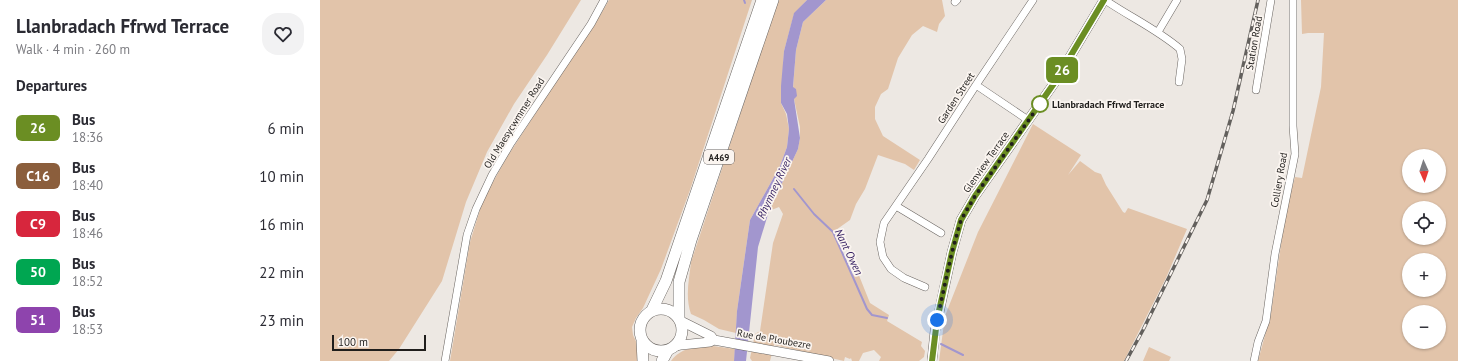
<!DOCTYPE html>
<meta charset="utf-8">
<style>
:root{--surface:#fff;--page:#f2f2f3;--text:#2b2b33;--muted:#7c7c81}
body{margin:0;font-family:"PT Sans",sans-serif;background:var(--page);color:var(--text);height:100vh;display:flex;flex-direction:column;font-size:15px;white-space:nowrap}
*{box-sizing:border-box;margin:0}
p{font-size:13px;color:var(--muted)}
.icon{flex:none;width:22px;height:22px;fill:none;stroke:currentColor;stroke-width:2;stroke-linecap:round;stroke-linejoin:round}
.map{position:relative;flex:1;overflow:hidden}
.details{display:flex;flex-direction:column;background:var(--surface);width:320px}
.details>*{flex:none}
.badge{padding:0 8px;border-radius:6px;font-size:14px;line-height:26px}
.needle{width:26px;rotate:177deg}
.controls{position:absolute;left:1082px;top:149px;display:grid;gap:8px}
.controls a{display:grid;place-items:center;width:44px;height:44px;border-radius:50%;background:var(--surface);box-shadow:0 1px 3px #0004;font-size:20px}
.scale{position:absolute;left:12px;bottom:10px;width:94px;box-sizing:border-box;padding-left:4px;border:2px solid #201e1c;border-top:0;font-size:11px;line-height:14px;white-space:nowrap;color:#201e1c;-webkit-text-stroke:3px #fbf5f0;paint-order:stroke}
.you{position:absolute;width:20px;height:20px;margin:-10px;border:3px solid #fff;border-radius:50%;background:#1a73e8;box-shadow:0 0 0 6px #1a73e833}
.map>.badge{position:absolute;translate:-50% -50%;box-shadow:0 0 0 2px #fff}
h2{padding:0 16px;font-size:15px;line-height:36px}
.round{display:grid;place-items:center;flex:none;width:42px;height:42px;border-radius:16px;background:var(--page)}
.summary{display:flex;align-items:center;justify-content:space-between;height:68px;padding:0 16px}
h1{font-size:19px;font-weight:700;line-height:30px}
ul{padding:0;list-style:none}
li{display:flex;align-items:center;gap:12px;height:48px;padding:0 16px}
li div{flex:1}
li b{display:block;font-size:15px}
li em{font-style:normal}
li .badge{min-width:44px;font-weight:700;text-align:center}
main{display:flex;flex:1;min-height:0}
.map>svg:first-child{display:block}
.green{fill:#e2c4aa;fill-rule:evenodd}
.water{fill:#a296ce}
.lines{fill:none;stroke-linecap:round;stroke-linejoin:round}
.stream{stroke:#a296ce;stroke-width:2}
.street-casing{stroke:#696460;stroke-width:8}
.secondary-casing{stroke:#696460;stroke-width:10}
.primary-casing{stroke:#696460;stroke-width:12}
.street{stroke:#fff;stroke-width:7}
.secondary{stroke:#fff;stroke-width:9}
.primary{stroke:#fff;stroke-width:11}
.rail-casing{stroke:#63605d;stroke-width:3.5}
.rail{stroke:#fbf5f0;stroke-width:2;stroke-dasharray:6;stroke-linecap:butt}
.line-casing{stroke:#fff;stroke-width:9}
.line{stroke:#6b8e23;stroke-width:6}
.walk{stroke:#201e1c;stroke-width:4;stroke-dasharray:0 7.2}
.stop-dot{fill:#fff;stroke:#6b8e23;stroke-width:2}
.labels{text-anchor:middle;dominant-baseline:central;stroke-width:3.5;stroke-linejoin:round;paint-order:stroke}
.shield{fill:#fbf5f0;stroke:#625e5c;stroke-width:1}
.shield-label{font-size:9px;font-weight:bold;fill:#201e1c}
.street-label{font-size:10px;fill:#201e1c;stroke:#fbf5f0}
.stop-label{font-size:10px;font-weight:bold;fill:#201e1c;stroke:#fbf5f0;text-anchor:start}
.water-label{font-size:11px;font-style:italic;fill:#382365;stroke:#fbf5f0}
</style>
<main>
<section class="details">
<div class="summary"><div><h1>Llanbradach Ffrwd Terrace</h1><p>Walk · 4 min · 260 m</p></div><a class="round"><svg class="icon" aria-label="heart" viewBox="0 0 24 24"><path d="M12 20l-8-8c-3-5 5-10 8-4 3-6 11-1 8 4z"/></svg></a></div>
<h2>Departures</h2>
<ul>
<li><span class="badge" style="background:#6b8e23;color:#fff">26</span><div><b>Bus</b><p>18:36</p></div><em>6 min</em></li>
<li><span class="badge" style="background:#8b5e3c;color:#fff">C16</span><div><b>Bus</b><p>18:40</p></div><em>10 min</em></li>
<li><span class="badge" style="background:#d7263d;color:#fff">C9</span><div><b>Bus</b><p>18:46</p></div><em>16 min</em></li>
<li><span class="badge" style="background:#00a651;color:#fff">50</span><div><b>Bus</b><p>18:52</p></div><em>22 min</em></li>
<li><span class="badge" style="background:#8e44ad;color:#fff">51</span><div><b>Bus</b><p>18:53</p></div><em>23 min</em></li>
</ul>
</section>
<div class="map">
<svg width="1138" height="361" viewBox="0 0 1138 361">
<rect width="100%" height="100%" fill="#ede8e3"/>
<path class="green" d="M0,0H261L227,55L194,104L167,152L146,202L122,281L79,349L69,361H0Z
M289,0H432L370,190L341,269L323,308L316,318L312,327L313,335L320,350L319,361H130L150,242L163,200L187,157L260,45L272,29Z
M458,0H487L474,14L464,51L461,103L466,114L469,129L467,147L460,166L430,220L417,311L416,333L399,329L384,320L371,314C365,297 369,280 371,262Z
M506,0H622L625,16L619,24L617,32L603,26L592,35L578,58L568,89L561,94L555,107V119L563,136L600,160L594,170L585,164L558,155L545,189L536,204L530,220L513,232L532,275L538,273L550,303L569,315L567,321L602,342L601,346L605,351L604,357L599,361H559L561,357L554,350L543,353L539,361H532L531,358L530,359L525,357L524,361L454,345L450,361H432L430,358L435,334L440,331L453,243L463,214L459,207L449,211L478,149L480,138V127L474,99L476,89L473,88L476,50L483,22Z
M981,0H1138V361H938L951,313L966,210L975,177L982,178L1001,87L1004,33H988L982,34ZM1089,156H1119V186H1089ZM1089,208H1119V238H1089ZM1089,260H1119V290H1089ZM1089,312H1119V342H1089Z
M713,124L761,155L748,175L760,161L775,172L781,174L786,185L803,212L805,213L808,208L867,229L846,278L804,361H619L625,316L658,232Z
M393,346L415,349L414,361H351C361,347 377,347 393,346Z
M829,347L851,357L849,361H823Z"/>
<path class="water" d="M487,0H506L483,22L476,50L473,87L476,89L477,96L474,99L480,138L478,149L449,211L438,247L426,361H414L417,311L430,220L460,166L467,147L469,129L467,114L461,103V86L464,51L474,13Z"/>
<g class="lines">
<path class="stream" d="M424,0L425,3
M474,189L494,214L513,232L547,309L552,315L567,318
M621,344L643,355"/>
<defs>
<path id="street" d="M785,0C810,17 838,30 860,49L862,59L859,82
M635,2L637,0
M838,32L857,0
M656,85L708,120
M936,90L951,0
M576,206L621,233
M605,287L584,278L571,269L563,257L560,242L564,223L608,159L656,85L713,0
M125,361L147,235L156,209L172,175L191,143L271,24L284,0
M934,361L938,342L946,321L955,254L975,154L973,126V0"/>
<path id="secondary" d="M361,321L391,336L394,340
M353,347L361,345L390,342L394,340L509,361
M612,361L615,331L620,308L632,252L641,220L655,196L735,82L784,0"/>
<path id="primary" d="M320 330a21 21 0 1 1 42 0a21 21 0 1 1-42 0Z
M332,310L346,281L442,0
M359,317V282L371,240L453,0
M322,341L323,361
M342,361L348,350"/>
</defs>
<use href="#street" class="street-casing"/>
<use href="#secondary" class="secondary-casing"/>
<use href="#primary" class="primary-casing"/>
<use href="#street" class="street"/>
<use href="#secondary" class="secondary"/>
<use href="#primary" class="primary"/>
<defs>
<path id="rail" d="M806,361L823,330L887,200L913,111L938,0"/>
</defs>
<use href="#rail" class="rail-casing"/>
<use href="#rail" class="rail"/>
</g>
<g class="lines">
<defs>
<path id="line" d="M612,361L617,320L632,252L641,220L655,196L735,82L784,0"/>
</defs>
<use href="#line" class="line-casing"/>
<use href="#line" class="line"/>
<path class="walk" d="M617,320L632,252L641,220L655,196L720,104"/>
</g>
<circle class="stop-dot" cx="720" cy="104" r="8"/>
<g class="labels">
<rect class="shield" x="384" y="150" width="30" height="14" rx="3"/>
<g class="shield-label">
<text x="399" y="157">A469</text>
</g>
<g class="street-label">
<text transform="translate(934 43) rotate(-80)">Station Road</text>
<text transform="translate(636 98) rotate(-57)">Garden Street</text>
<text transform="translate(194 123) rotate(-58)">Old Maesycwmmer Road</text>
<text transform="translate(666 162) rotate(-55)">Glenview Terrace</text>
<text transform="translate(959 180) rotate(-80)">Colliery Road</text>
<text transform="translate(454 339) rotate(10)">Rue de Ploubezre</text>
</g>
<g class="stop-label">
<text x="732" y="104">Llanbradach Ffrwd Terrace</text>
</g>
<g class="water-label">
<text transform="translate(454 188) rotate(-65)">Rhymney River</text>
<text transform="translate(529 252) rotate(64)">Nant Owen</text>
</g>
</g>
</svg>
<div class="controls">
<a><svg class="needle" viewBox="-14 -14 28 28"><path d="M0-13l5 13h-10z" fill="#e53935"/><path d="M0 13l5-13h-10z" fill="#7c7c81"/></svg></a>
<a><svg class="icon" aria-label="locate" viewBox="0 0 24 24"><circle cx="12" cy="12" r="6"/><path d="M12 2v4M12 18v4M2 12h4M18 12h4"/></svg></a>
<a>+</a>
<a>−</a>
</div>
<div class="scale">100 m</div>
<div class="you" style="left:617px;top:320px"></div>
<b class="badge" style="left:742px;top:70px;background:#6b8e23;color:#fff">26</b>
</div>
</main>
